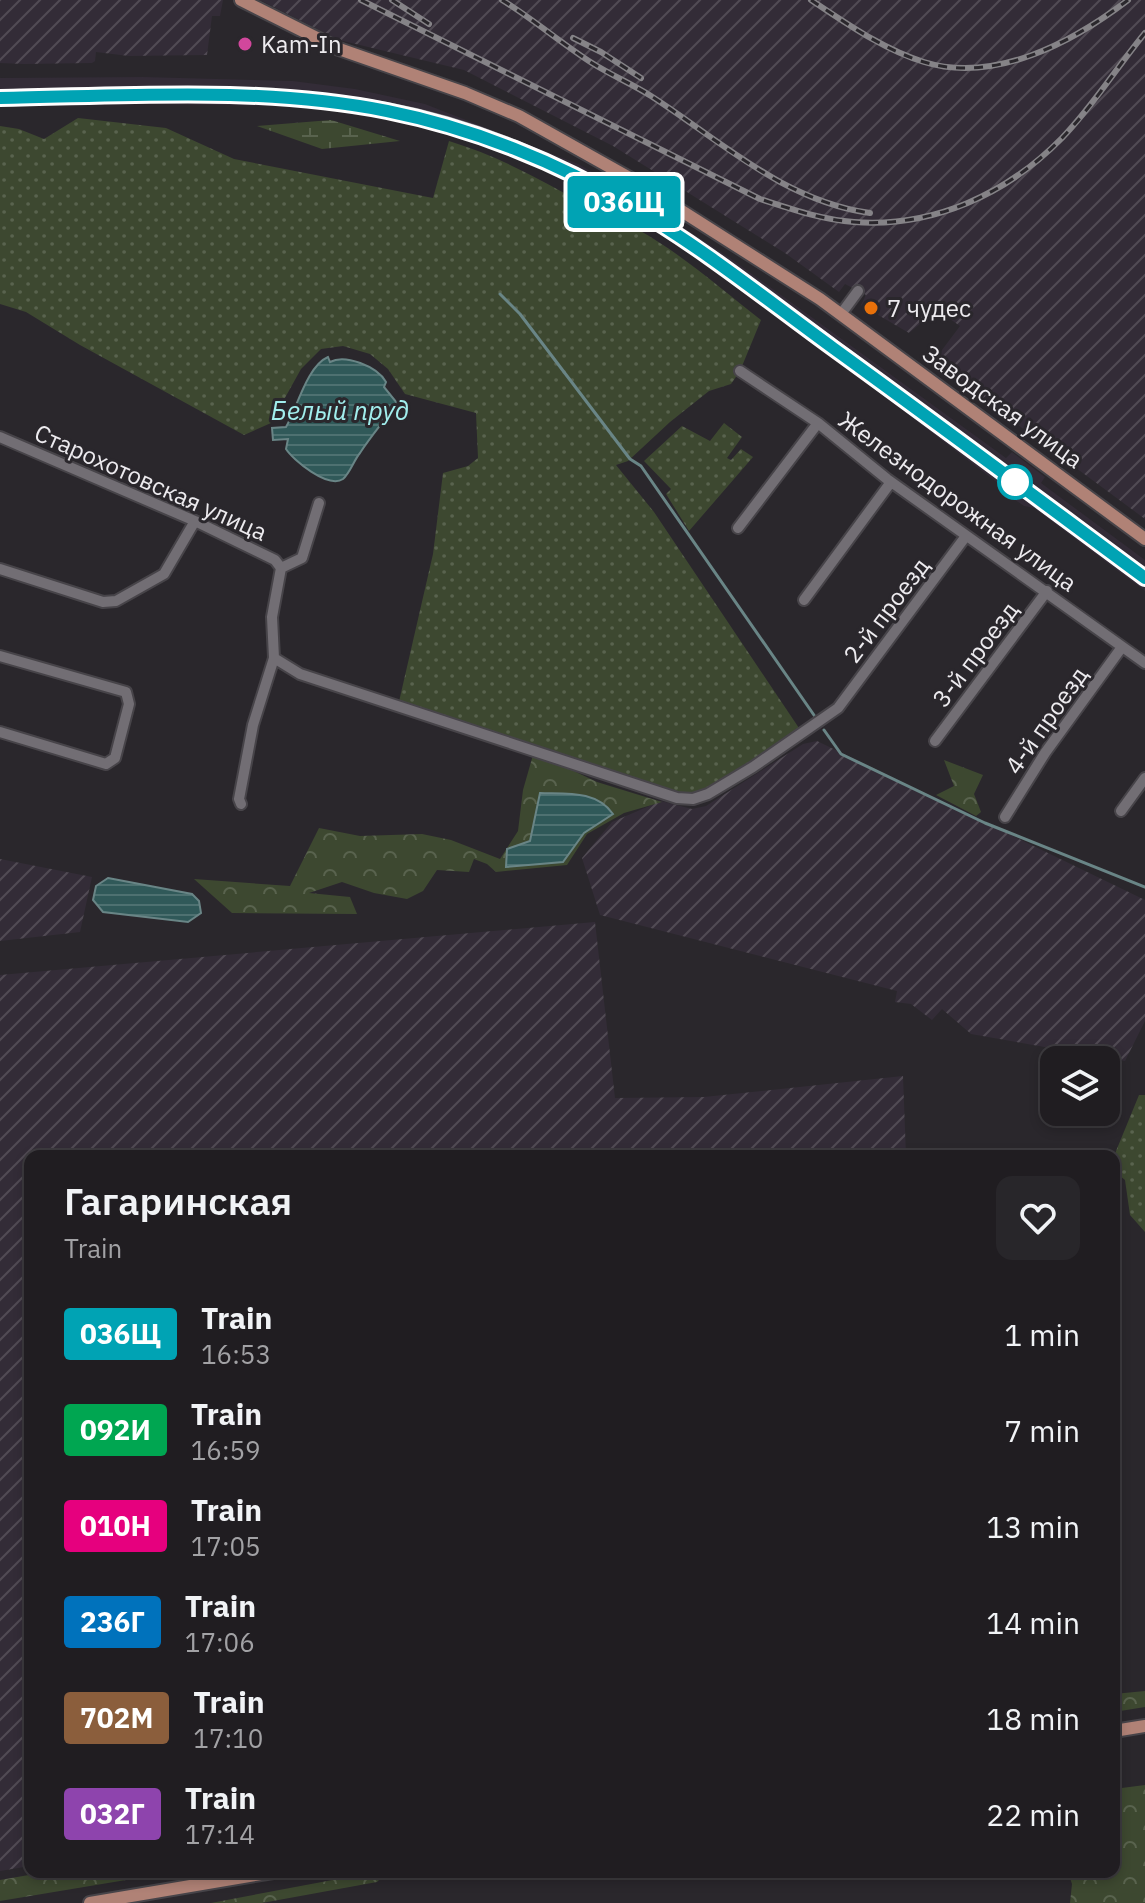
<!DOCTYPE html>
<meta charset="utf-8">
<style>
:root{--surface:#201d21;--page:#28262a;--text:#f1f3f6;--muted:#a2a2a5;--line:#3d3b3f}
body{margin:0;font-family:"IBM Plex Sans",sans-serif;background:var(--page);color:var(--text);height:100vh;display:flex;flex-direction:column;font-size:30px;white-space:nowrap}
*{box-sizing:border-box;margin:0}
p{font-size:26px;color:var(--muted)}
.icon{flex:none;width:44px;height:44px;fill:none;stroke:currentColor;stroke-width:2;stroke-linecap:round;stroke-linejoin:round}
.map{position:relative;flex:1;overflow:hidden}
.side{position:absolute;left:24px;top:1150px;width:1096px;height:728px;display:flex;flex-direction:column;background:var(--surface);border-radius:16px;box-shadow:0 4px 12px #0003,0 0 0 2px var(--line)}
.side>*{flex:none}
.badge{padding:0 16px;border-radius:6px;font-size:28px;line-height:52px}
.buttons{position:absolute;left:1040px;top:1046px;display:grid;gap:16px}
.buttons a{display:grid;place-items:center;width:80px;height:80px;border-radius:16px;background:var(--surface);box-shadow:0 4px 12px #0003,0 0 0 2px var(--line);font-size:40px}
.map>.badge{position:absolute;translate:-50% -50%;box-shadow:0 0 0 4px #fff}
.round{display:grid;place-items:center;flex:none;width:84px;height:84px;border-radius:16px;background:var(--page)}
.headline{display:flex;align-items:center;justify-content:space-between;height:136px;padding:0 40px}
h1{font-size:38px;font-weight:600;line-height:60px}
ul{padding:0;list-style:none}
li{display:flex;align-items:center;gap:24px;height:96px;padding:0 40px}
li div{flex:1}
li b{display:block;font-size:30px}
li em{font-style:normal}
li .badge{min-width:88px;font-weight:700;text-align:center}
.map>svg:first-child{display:block}
.built{fill:#332c37}
.industrial{fill:url(#industrial-furrows)}
.forest{fill:url(#forest-crowns)}
.wetland{fill:url(#wetland-marsh)}
.garden{fill:url(#garden-dots)}
.water{fill:url(#water-rules);stroke:#698586;stroke-width:2}
.lines{fill:none;stroke-linecap:round;stroke-linejoin:round}
.stream{stroke:#698586;stroke-width:3}
.minor-casing{stroke:#474449;stroke-width:14}
.major-casing{stroke:#474449;stroke-width:16}
.minor{stroke:#726e74;stroke-width:10}
.major{stroke:#b08276;stroke-width:12}
.rail-casing{stroke:#858387;stroke-width:6}
.rail{stroke:#2a272c;stroke-width:3;stroke-dasharray:9;stroke-linecap:butt}
.line-casing{stroke:#fff;stroke-width:18}
.line{stroke:#00a3b4;stroke-width:12}
.hotel-dot{fill:#d1479c;stroke:#2a272c;stroke-width:3}
.food-dot{fill:#e8710a;stroke:#2a272c;stroke-width:3}
.stop-dot{fill:#fff;stroke:#00a3b4;stroke-width:4}
.labels{text-anchor:middle;dominant-baseline:central;stroke-width:6;stroke-linejoin:round;paint-order:stroke}
.poi-label{font-size:24px;fill:#edebef;stroke:#2a272c;text-anchor:start}
.street-label{font-size:24px;fill:#edebef;stroke:#2a272c}
.water-label{font-size:26px;font-style:italic;fill:#a1eeed;stroke:#2a272c}
</style>
<div class="map">
<svg width="1145" height="1903" viewBox="0 0 1145 1903">
<defs>
<pattern id="industrial-furrows" width="10" height="10" patternUnits="userSpaceOnUse" patternTransform="scale(2)"><rect width="10" height="10" fill="#332c37"/><path d="M-1 1l2-2M0 10L10 0M9 11l2-2" fill="none" stroke="#514b54"/></pattern>
<pattern id="forest-crowns" width="20" height="18" patternUnits="userSpaceOnUse" patternTransform="scale(2)"><rect width="20" height="18" fill="#3d4830"/><path d="M2 6a3 3 0 1 1 6 0M12 15a3 3 0 1 1 6 0" fill="none" stroke="#59634e"/></pattern>
<pattern id="wetland-marsh" width="20" height="14" patternUnits="userSpaceOnUse" patternTransform="scale(2)"><rect width="20" height="14" fill="#3d4830"/><path d="M1 5h8M5 5V1M11 12h8M15 12V8" fill="none" stroke="#59634e"/></pattern>
<pattern id="garden-dots" width="8" height="8" patternUnits="userSpaceOnUse" patternTransform="scale(2)"><rect width="8" height="8" fill="#3d4830"/><path d="M2 2h.1M6 6h.1" fill="none" stroke="#59634e" stroke-width="1.8" stroke-linecap="round"/></pattern>
<pattern id="water-rules" width="6" height="5" patternUnits="userSpaceOnUse" patternTransform="scale(2)"><rect width="6" height="5" fill="#305959"/><path d="M0 2.5h6" fill="none" stroke="#4e7171"/></pattern>
</defs>
<rect width="100%" height="100%" fill="#2a272c"/>
<path class="built" d="M143,77L293,81L355,89L425,104L578,164L641,200L730,258L1006,458L1012,452L1045,477L1041,483L1145,560V591L1034,508L1024,506L1008,495L1003,487L719,270L633,213L570,179L477,142L386,117L293,106L142,104L0,106V78Z"/>
<path class="industrial" d="M0,0H223L220,16H212L207,55L129,56L96,52L95,61L92,63L24,64L0,63Z
M260,0H1145V519L933,362L960,326L937,310L909,333L861,305L866,295L845,284L839,292L785,253L613,146L464,70L339,40Z
M817,741L1145,900V1021L1125,1061L971,1034L942,1009L932,1020L911,1004L895,1002L897,991L600,915L582,858L612,822L661,801L692,809L706,806L803,744Z
M0,859L92,877L80,932L0,941Z
M595,922L615,1098L704,1097L903,1076L906,1156H30V1866L0,1871V975Z"/>
<path class="forest" d="M533,755L555,762L597,782L662,802L624,813L587,834L567,865L496,872L487,864L474,859L469,872L437,870L423,891L407,899L374,893L342,882L309,893L350,897L357,914L232,913L194,879L290,886L319,828L360,836L422,834L451,840L500,859L518,831L523,790Z
M944,760L983,775L974,794L981,812L976,816L936,795L954,786Z
M1145,1691V1707L1114,1712V1694Z
M1145,1785V1903H1070L1072,1884L1068,1872H1114V1789Z
M46,1872H174L0,1901V1880Z
M375,1872L381,1878L377,1882L262,1903H211Z"/>
<path class="wetland" d="M331,120L400,141L322,149L257,126Z"/>
<path class="garden" d="M78,118L166,128L234,159L433,198L449,141C498,156 542,180 587,206C603,215 621,220 637,229C682,254 721,289 761,320L740,371L731,384L709,391L670,422L628,461L616,465L654,512L803,734L693,799L398,706L433,554L443,473L468,466L478,458L476,413L405,394L388,369L370,354L343,346L321,349L301,369L271,423L244,435L80,345L26,312L0,304V126L19,129L44,139Z
M724,423L742,437L727,458L731,460L741,449L753,457L689,531L666,494L671,489L644,461L682,426L710,441Z
M1139,1095H1145V1232L1130,1215L1125,1180L1114,1171V1156Z"/>
<path class="water" d="M328,357L330,362C345,354 377,366 386,382L384,387L397,403C385,420 371,436 360,453C354,460 350,473 343,479C328,489 293,460 286,449L288,439L273,440L272,428L286,427C297,408 307,366 328,357Z
M540,793C566,794 596,790 613,814L584,833L563,862L506,867L507,849L530,841Z
M108,878L192,894L199,901L201,913L188,922L103,912L93,900L96,886Z"/>
<g class="lines">
<path class="stream" d="M500,294L520,314L630,459L641,466L816,718
M824,730L841,754L985,823L1145,887"/>
<defs>
<path id="minor" d="M841,314L858,291
M740,371L818,423L887,479L1145,663
M0,437L195,521L275,560L281,568
M738,528L818,423
M0,569L103,602L116,601L164,574L195,521
M804,600L891,482
M0,656L126,692L129,704L115,758L106,764L0,732
M274,658L300,674L677,798L693,799L708,794L753,767L838,708L966,536
M935,741L1047,591
M241,804L239,799L253,725L274,658L272,617L281,568L302,558L319,503
M1121,811L1145,778
M1005,817L1045,753L1122,647"/>
<path id="major" d="M241,0L339,49L465,93L519,116L633,180L820,299L1145,539
M1114,1731L1145,1726
M90,1903L273,1872"/>
</defs>
<use href="#minor" class="minor-casing"/>
<use href="#major" class="major-casing"/>
<use href="#minor" class="minor"/>
<use href="#major" class="major"/>
<defs>
<path id="rail" d="M361,0L760,199C791,209 822,220 854,222C933,228 1007,194 1062,138C1093,106 1117,67 1145,33
M392,0L429,24
M502,0C533,19 561,43 592,63C611,75 632,84 651,96C721,141 784,201 870,213
M811,0C846,23 884,50 924,62C995,84 1073,42 1128,0
M573,38L601,52L641,78
M0,92C129,91 259,82 387,105C566,137 702,245 844,349C944,423 1045,497 1145,572"/>
</defs>
<use href="#rail" class="rail-casing"/>
<use href="#rail" class="rail"/>
</g>
<g class="lines">
<defs>
<path id="line" d="M0,98C128,96 260,86 387,111C472,128 558,162 632,207C703,248 767,300 833,348C938,424 1041,501 1145,578"/>
</defs>
<use href="#line" class="line-casing"/>
<use href="#line" class="line"/>
</g>
<circle class="hotel-dot" cx="245" cy="44" r="8"/>
<circle class="food-dot" cx="871" cy="308" r="8"/>
<circle class="stop-dot" cx="1015" cy="482" r="16"/>
<g class="labels">
<g class="poi-label">
<text x="261" y="44">Kam-In</text>
<text x="887" y="308">7 чудес</text>
</g>
<g class="street-label">
<text transform="translate(1003 406) rotate(36)">Заводская улица</text>
<text transform="translate(151 482) rotate(24)">Старохотовская улица</text>
<text transform="translate(958 501) rotate(36)">Железнодорожная улица</text>
<text transform="translate(886 610) rotate(-53)">2-й проезд</text>
<text transform="translate(975 654) rotate(-53)">3-й проезд</text>
<text transform="translate(1046 720) rotate(-55)">4-й проезд</text>
</g>
<g class="water-label">
<text x="340" y="410">Белый пруд</text>
</g>
</g>
</svg>
<div class="buttons">
<a><svg class="icon" aria-label="layers" viewBox="0 0 24 24"><path d="M12 4l9 5-9 5-9-5zM3 14l9 5 9-5"/></svg></a>
</div>
<b class="badge" style="left:624px;top:202px;background:#00a3b4;color:#fff">036Щ</b>
<section class="side">
<div class="headline"><div><h1>Гагаринская</h1><p>Train</p></div><a class="round"><svg class="icon" aria-label="heart" viewBox="0 0 24 24"><path d="M12 20l-8-8c-3-5 5-10 8-4 3-6 11-1 8 4z"/></svg></a></div>
<ul>
<li><span class="badge" style="background:#00a3b4;color:#fff">036Щ</span><div><b>Train</b><p>16:53</p></div><em>1 min</em></li>
<li><span class="badge" style="background:#00a651;color:#fff">092И</span><div><b>Train</b><p>16:59</p></div><em>7 min</em></li>
<li><span class="badge" style="background:#e6007e;color:#fff">010Н</span><div><b>Train</b><p>17:05</p></div><em>13 min</em></li>
<li><span class="badge" style="background:#0072bc;color:#fff">236Г</span><div><b>Train</b><p>17:06</p></div><em>14 min</em></li>
<li><span class="badge" style="background:#8b5e3c;color:#fff">702М</span><div><b>Train</b><p>17:10</p></div><em>18 min</em></li>
<li><span class="badge" style="background:#8e44ad;color:#fff">032Г</span><div><b>Train</b><p>17:14</p></div><em>22 min</em></li>
</ul>
</section>
</div>
